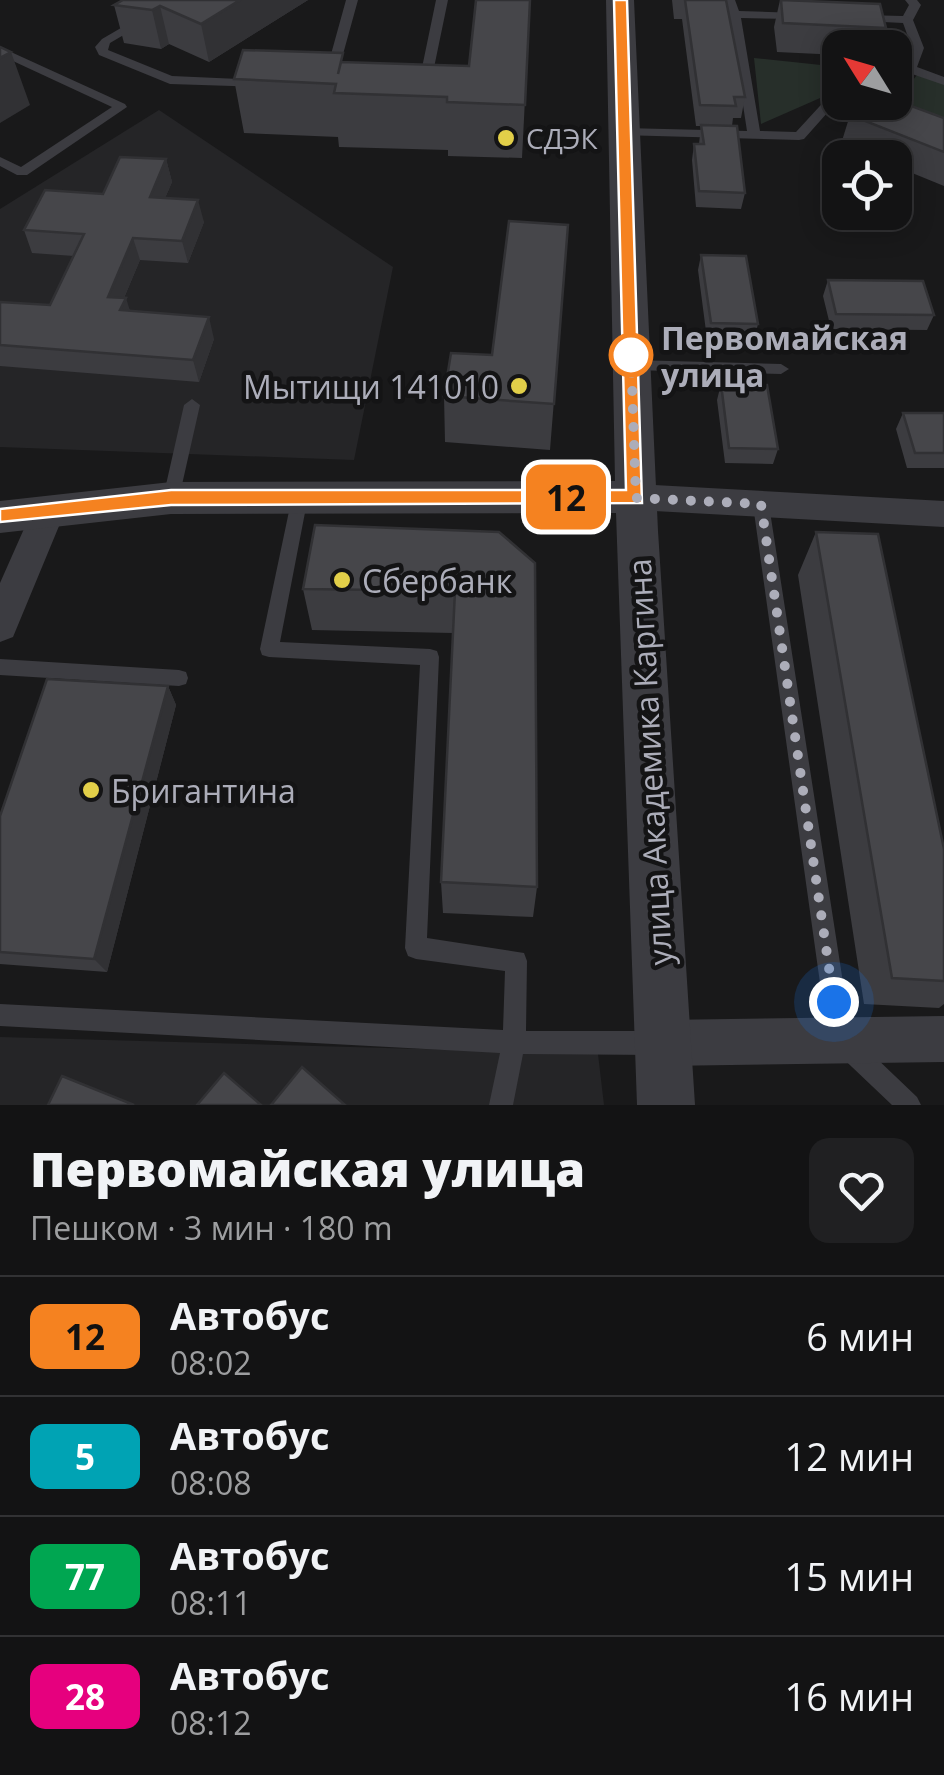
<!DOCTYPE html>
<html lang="ru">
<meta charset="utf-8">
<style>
:root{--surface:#131314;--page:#202022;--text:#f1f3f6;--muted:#9d9ea0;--line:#323234}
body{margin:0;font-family:"Open Sans",sans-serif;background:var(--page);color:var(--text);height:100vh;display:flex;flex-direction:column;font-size:38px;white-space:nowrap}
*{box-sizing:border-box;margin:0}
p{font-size:32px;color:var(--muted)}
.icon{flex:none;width:55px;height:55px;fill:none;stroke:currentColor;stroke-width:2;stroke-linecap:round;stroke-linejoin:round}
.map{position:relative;height:1105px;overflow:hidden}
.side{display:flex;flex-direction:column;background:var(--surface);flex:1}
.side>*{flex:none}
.badge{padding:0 20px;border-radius:15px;font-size:35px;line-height:65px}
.needle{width:65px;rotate:307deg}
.buttons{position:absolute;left:822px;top:30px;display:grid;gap:20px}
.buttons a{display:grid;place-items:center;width:90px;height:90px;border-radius:20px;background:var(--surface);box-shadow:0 5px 25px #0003,0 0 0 2px var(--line);font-size:50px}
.you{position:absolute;width:50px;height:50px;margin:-25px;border:8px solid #fff;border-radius:50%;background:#1a73e8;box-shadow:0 0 0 15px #1a73e833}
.map>.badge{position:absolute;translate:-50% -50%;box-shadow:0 0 0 5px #fff}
.round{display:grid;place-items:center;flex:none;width:105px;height:105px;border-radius:20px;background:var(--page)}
.summary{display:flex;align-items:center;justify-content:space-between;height:170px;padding:0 30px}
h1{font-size:48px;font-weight:800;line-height:75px}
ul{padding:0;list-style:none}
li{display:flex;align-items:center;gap:30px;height:120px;padding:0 30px;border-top:2px solid var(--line)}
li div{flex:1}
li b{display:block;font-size:38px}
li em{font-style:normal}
li .badge{min-width:110px;font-weight:700;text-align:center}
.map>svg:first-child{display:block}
.built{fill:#252527}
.green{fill:#272f2a}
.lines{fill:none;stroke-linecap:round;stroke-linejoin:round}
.service{fill:#3c3c41;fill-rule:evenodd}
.minor{fill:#3c3c41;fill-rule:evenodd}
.tertiary{fill:#3c3c41;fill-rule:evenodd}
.wall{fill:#3c3c40}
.shaded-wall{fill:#313134}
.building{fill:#46464a;stroke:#313134;stroke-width:2.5}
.line{fill:#f58220;stroke:#fff;stroke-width:2.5}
.walk{stroke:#acadb9;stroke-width:10;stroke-dasharray:0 18}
.poi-dot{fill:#e2cf49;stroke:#141415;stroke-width:4}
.stop-dot{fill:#fff;stroke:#f58220;stroke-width:5}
.labels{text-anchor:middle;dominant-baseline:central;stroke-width:9;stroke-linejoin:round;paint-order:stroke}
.far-poi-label{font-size:28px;fill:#acadb9;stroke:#141415;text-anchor:start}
.stop-label{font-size:32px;font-weight:bold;fill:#acadb9;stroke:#141415;text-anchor:start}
.poi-label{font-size:32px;fill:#acadb9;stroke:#141415;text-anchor:start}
.street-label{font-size:32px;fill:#acadb9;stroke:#141415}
</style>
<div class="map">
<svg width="944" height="1105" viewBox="0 0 944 1105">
<rect width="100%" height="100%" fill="#19191a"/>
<path class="built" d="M159,110L393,267L354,460L0,447V209Z
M0,1037L598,1054L604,1105H0Z"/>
<path class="green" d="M754,58L840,67V95H827L761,124Z
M917,75L944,84V131L895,102Z"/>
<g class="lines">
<path class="service" d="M169,0H183L110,43L108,50L172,76L259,80L265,84L263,87L170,84L99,55L95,47L102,39Z
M346,0H358L337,76L331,80L325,76Z
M436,0H448L430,87L424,91L418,87Z
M723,0H735L739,11L797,13L803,16L797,19L741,18L760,131L796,132L830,95L840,96V102L844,103H836L804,139L799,140L620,135V129L624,128L747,131L729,14Z
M905,0H917L921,5L913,20L924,48L917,67L944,77V85L912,74L895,88V77L905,68L912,48L903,23L863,21L857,18L863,15L903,16L909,5Z
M0,47L125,104L127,107L27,175H17L0,166V157L21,167L112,107L0,55Z
M632,360L781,364L789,369L781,374L632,370L624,365Z
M192,399L200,405L179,498L171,505L163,498L184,405Z
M300,490L308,497L280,642L430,649L437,651L439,657L427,938L524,953L527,961L526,1031H657L665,1035L669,1043L665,1051L657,1055L523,1054L513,1105H489L500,1053L0,1026V1004L503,1030L505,971L416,959L408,956L405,948L420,665L269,657L262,655L260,649L292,497Z
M761,498L769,505L851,1034L917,1097L921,1105H892L832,1048L828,1040L753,505Z
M0,659L179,670L186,672L188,678L186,684L179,686L0,675Z"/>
<path class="minor" d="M636,484L944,501V527L636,510L624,506L619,497L624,488Z
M47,501L59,504L64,514L13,637L0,642V583L35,504Z
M944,1016V1062L663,1066L647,1059L640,1043L647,1027L663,1020Z"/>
<path class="tertiary" d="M606,0H634L658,531L695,1105H637L616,513L171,514L0,533V501L171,482L615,481Z"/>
</g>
<path class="wall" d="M308,0L209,62L169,44L161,49L124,43L114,5Z
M530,0L522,158L448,156V150L339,147L338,137L244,133L234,79L344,62L469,66Z
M672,0H726L745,97L741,118H733L732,126L745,193L741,209L696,207L692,160L694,144H699L701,126H696L682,19H674Z
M780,0L886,28L880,48H840V55L777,52L774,27Z
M850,115L944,118V186L895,166V158H874L841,144Z
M166,159L172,182L165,198L204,222L188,263L140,260L124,298L130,311L214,339L199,382L0,366V302L50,305L74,256L32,253L24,230L103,194Z
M568,225L550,450L445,442L444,396L492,355Z
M701,255L758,324L754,340L707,339L698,270Z
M828,280L934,315L927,330L831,329L823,296Z
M721,384L778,449L773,464L725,463L717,400Z
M903,413H944V468H907L896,429Z
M499,532L537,887L533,917L443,913L441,882L453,633L312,630L303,589Z
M816,532L944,849V1004L939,1008L864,1004L798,575Z
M168,686L176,705L107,972L0,964V816Z"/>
<path class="shaded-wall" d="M240,0H308L209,62L201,24Z
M160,6L169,44L161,49L152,10Z
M11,52L30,105L0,123V58Z
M166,159L172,182L156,219L150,197Z
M198,200L204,222L188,263L182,241Z
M133,238L140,260L115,319L108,297Z
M126,298L133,320L120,310Z
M209,317L214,339L199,382L193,360Z
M168,686L176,705L107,972L94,959Z"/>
<path class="building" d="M123,0H240L201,24L160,6L152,10L114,5Z
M476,0H530L525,105L447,102V97L334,93L336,84L234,79L243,50L343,53L338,74L341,62L469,66Z
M685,0H726L745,97H734L736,106L700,105Z
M781,0L880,4L886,28L783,23Z
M0,47L11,52L0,58Z
M895,100L944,118V152L850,115L862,102H895Z
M701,125L737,126L745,193L699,191L694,144H704Z
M120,157L166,159L150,197L198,200L182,241L133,238L108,297L126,298L120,310L209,317L193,360L0,345V302L50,305L84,234L24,230L45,190L103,194Z
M509,221L568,225L554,404L444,396L451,353L492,355Z
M701,255L746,256L758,324L711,323Z
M828,280L923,281L934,315L836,314Z
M721,384L767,385L778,449L729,448Z
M903,413H944V453H915Z
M315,525L499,532L535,563L537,887L441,882L455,591L303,589Z
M816,532L878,534L944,849V981L892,978Z
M47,679L168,686L94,959L0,952V816Z
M302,1067L345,1105H271Z
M224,1073L261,1105H197Z
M62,1076L134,1105H48Z"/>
<path class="line" d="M614,0H627L642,503L171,505L0,522V509L171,490H626Z"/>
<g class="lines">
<path class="walk" d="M631,355L636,498L761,504L834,1002"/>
</g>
<g class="poi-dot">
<circle cx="506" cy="138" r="10"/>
<circle cx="519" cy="386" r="10"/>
<circle cx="342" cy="580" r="10"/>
<circle cx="91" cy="790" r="10"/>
</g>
<circle class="stop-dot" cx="631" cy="355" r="20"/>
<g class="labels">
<g class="far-poi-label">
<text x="526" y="138">СДЭК</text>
</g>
<g class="stop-label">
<text x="661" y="337">Первомайская<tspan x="661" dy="37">улица</tspan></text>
</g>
<g class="poi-label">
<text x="499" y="386" text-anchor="end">Мытищи 141010</text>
<text x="362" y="580">Сбербанк</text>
<text x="111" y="790">Бригантина</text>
</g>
<g class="street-label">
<text transform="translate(649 762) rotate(-93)">улица Академика Каргина</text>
</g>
</g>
</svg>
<div class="buttons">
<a><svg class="needle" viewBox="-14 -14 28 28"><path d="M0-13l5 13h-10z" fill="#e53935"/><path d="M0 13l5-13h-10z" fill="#9d9ea0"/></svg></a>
<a><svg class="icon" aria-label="locate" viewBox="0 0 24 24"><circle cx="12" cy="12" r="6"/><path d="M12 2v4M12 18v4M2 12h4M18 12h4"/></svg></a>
</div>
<div class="you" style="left:834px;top:1002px"></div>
<b class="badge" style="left:566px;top:497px;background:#f58220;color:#111">12</b>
</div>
<section class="side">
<div class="summary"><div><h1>Первомайская улица</h1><p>Пешком · 3 мин · 180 m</p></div><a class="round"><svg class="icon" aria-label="heart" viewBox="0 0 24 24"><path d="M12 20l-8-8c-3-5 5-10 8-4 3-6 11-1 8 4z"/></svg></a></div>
<ul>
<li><span class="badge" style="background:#f58220;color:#111">12</span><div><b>Автобус</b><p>08:02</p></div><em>6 мин</em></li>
<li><span class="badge" style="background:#00a3b4;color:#fff">5</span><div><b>Автобус</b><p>08:08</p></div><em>12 мин</em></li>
<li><span class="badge" style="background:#00a651;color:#fff">77</span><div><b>Автобус</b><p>08:11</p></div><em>15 мин</em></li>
<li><span class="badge" style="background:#e6007e;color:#fff">28</span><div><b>Автобус</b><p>08:12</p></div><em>16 мин</em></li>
</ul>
</section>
